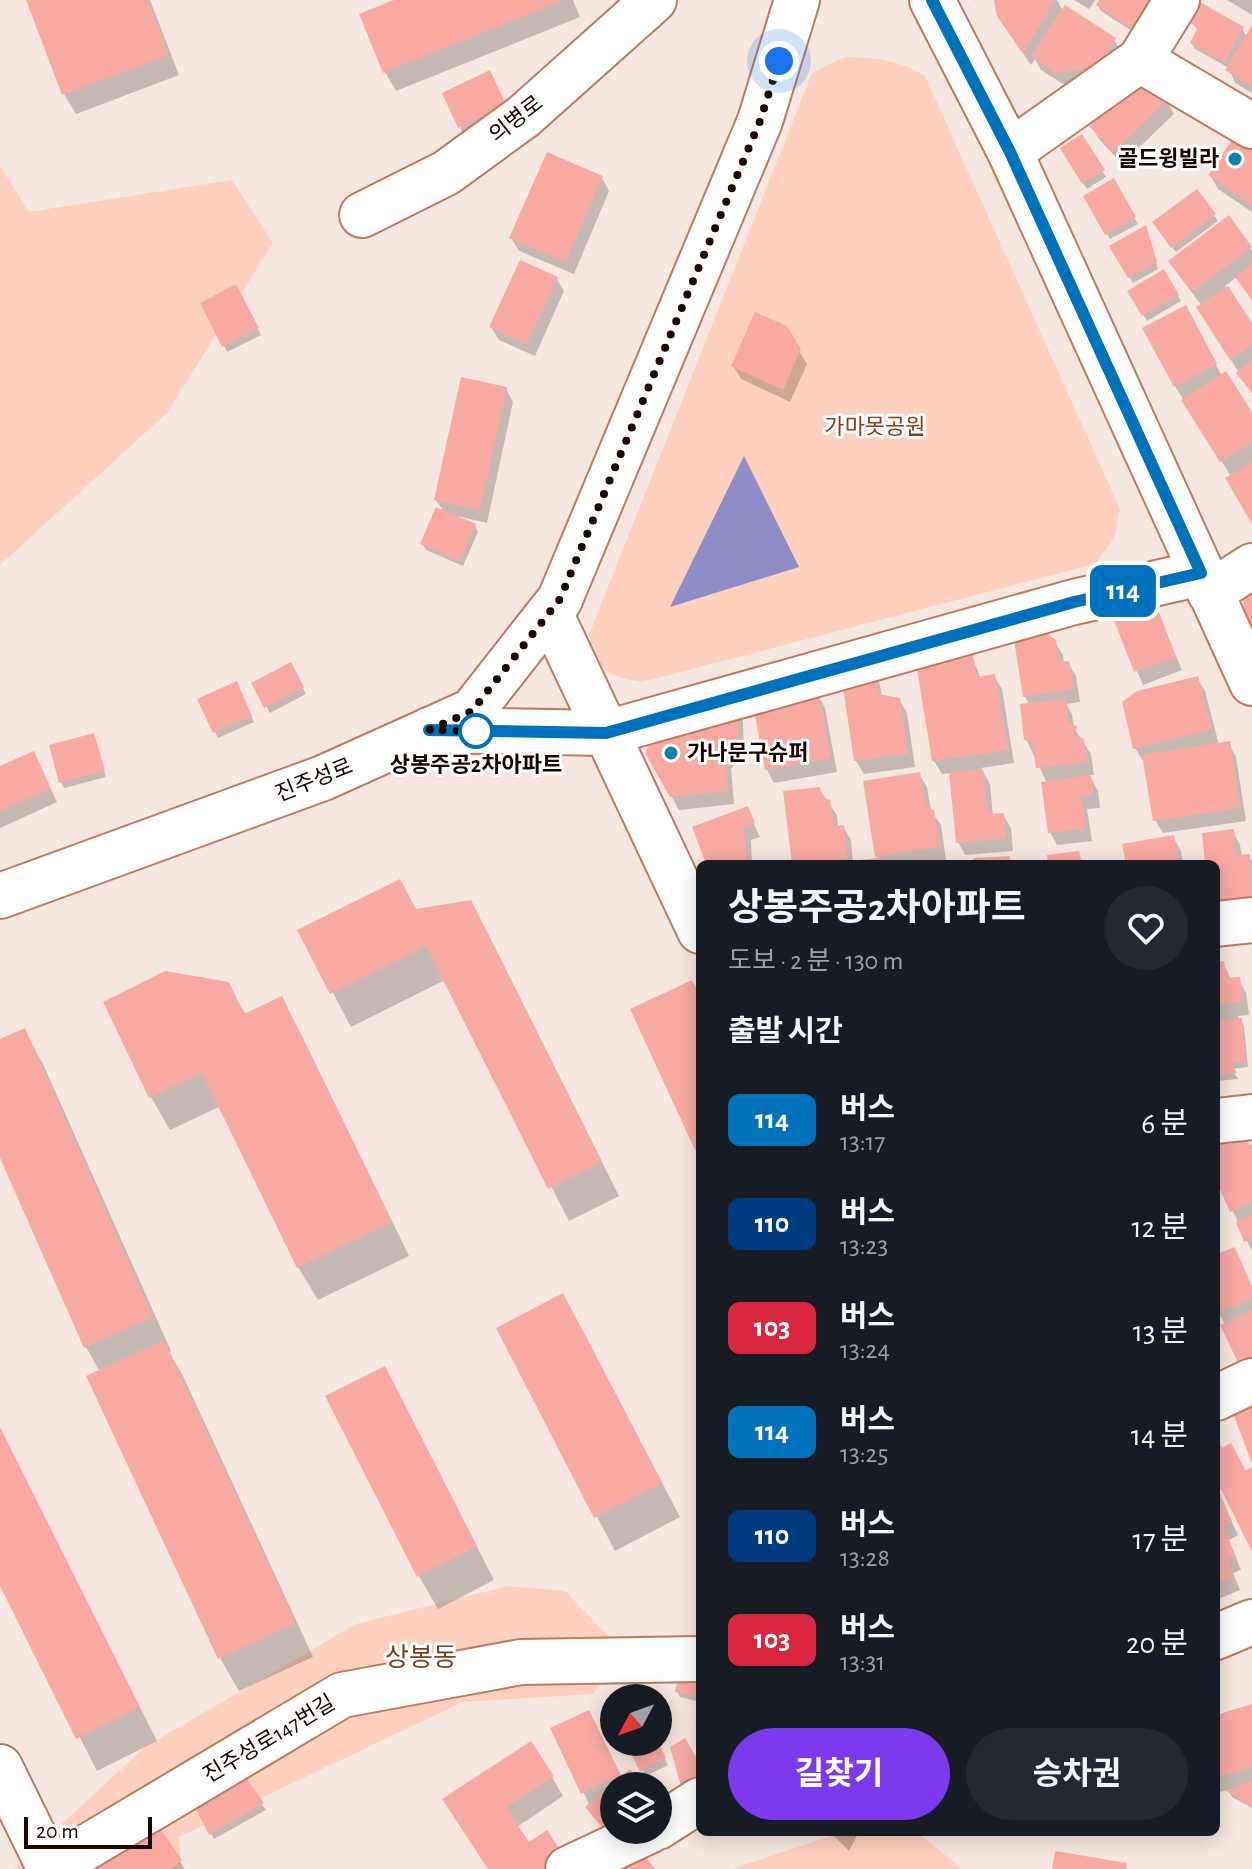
<!DOCTYPE html>
<html lang="ko">
<meta charset="utf-8">
<style>
:root{--surface:#171b24;--page:#242831;--text:#f1f3f6;--muted:#9ea1a6;--accent:#7c3aed}
body{margin:0;font-family:"Alegreya Sans","Noto Sans KR",sans-serif;background:var(--page);color:var(--text);height:100vh;display:flex;flex-direction:column;font-size:30px;white-space:nowrap}
*{box-sizing:border-box;margin:0}
p{font-size:26px;color:var(--muted)}
.icon{flex:none;width:44px;height:44px;fill:none;stroke:currentColor;stroke-width:2;stroke-linecap:round;stroke-linejoin:round}
.map{position:relative;flex:1;overflow:hidden}
.panel{position:absolute;left:696px;top:860px;width:524px;height:976px;display:flex;flex-direction:column;background:var(--surface);border-radius:12px;box-shadow:0 4px 20px #0003}
.panel>*{flex:none}
.badge{padding:0 16px;border-radius:12px;font-size:28px;line-height:52px}
.needle{width:52px;rotate:229deg}
.tools{position:absolute;left:600px;top:1684px;display:grid;gap:16px}
.tools a{display:grid;place-items:center;width:72px;height:72px;border-radius:50%;background:var(--surface);box-shadow:0 4px 20px #0003;font-size:40px}
.scale{position:absolute;left:24px;bottom:20px;width:128px;box-sizing:border-box;padding-left:8px;border:4px solid #1a0400;border-top:0;font-size:22px;line-height:28px;white-space:nowrap;color:#1a0400;-webkit-text-stroke:6px #fff;paint-order:stroke}
.you{position:absolute;width:40px;height:40px;margin:-20px;border:6px solid #fff;border-radius:50%;background:#1a73e8;box-shadow:0 0 0 12px #1a73e833}
.map>.badge{position:absolute;translate:-50% -50%;box-shadow:0 0 0 4px #fff}
h2{padding:0 32px;font-size:30px;line-height:72px}
.round{display:grid;place-items:center;flex:none;width:84px;height:84px;border-radius:42px;background:var(--page)}
.summary{display:flex;align-items:center;justify-content:space-between;height:136px;padding:0 32px}
h1{font-size:38px;font-weight:700;line-height:60px}
.button{display:flex;gap:16px;margin-top:auto;padding:16px 32px}
.button a{flex:1;height:92px;border-radius:48px;background:var(--accent);color:#fff;font-size:32px;font-weight:700;line-height:92px;text-align:center}
.button a+a{background:var(--page);color:var(--text)}
ul{padding:0;list-style:none}
li{display:flex;align-items:center;gap:24px;height:104px;padding:0 32px}
li div{flex:1}
li b{display:block;font-size:30px}
li em{font-style:normal}
li .badge{min-width:88px;font-weight:700;text-align:center}
.map>svg:first-child{display:block}
.green{fill:#fdd1bd}
.water{fill:#8e8cc6}
.shadow{fill:#0003}
.building{fill:#f8aaa2}
.lines{fill:none;stroke-linecap:round;stroke-linejoin:round}
.minor-casing{stroke:#bc7b5c;stroke-width:48}
.major-casing{stroke:#bc7b5c;stroke-width:48}
.minor{stroke:#fff;stroke-width:44}
.major{stroke:#fff;stroke-width:44}
.line-casing{stroke:#fff;stroke-width:18}
.line{stroke:#0072bc;stroke-width:12}
.walk{stroke:#1a0400;stroke-width:8;stroke-dasharray:0 14.4}
.poi-dot{fill:#0785a9;stroke:#fff;stroke-width:3}
.stop-dot{fill:#fff;stroke:#0072bc;stroke-width:4}
.labels{text-anchor:middle;dominant-baseline:central;stroke-width:6;stroke-linejoin:round;paint-order:stroke}
.street-label{font-size:22px;fill:#1a0400;stroke:#fff}
.poi-label{font-size:22px;font-weight:bold;fill:#1a0400;stroke:#fff;text-anchor:end}
.park-label{font-size:22px;fill:#883c11;stroke:#fff}
.stop-label{font-size:22px;font-weight:bold;fill:#1a0400;stroke:#fff}
.quarter-label{font-size:26px;fill:#7a3e20;stroke:#fff}
</style>
<div class="map">
<svg width="1252" height="1869" viewBox="0 0 1252 1869">
<rect width="100%" height="100%" fill="#f6e7e0"/>
<path class="green" d="M845,57C875,57 899,60 925,76L1120,509L1114,538L1095,564L642,682C609,677 595,669 589,635L812,73Z
M0,166L29,212L232,180L273,243L167,413L0,565Z
M508,1586L565,1591L623,1651L593,1694L463,1702L179,1837L181,1869H13L145,1747L356,1624Z
M844,1832H916L963,1869H731Z"/>
<path class="water" d="M744,456L799,567L670,607Z"/>
<path class="shadow" d="M28,0H150L179,75L76,114L64,94Z
M399,0H573L580,17L396,91L385,72Z
M996,0H1057L1063,11L1114,40L1122,53L1104,80L1065,85L1041,70L1035,59L1031,65L1007,29Z
M1074,0H1095L1089,9Z
M1101,0H1155L1135,33L1101,11L1098,5Z
M1227,0H1252V15Z
M1189,21L1242,29L1247,37L1252,29V93L1235,83L1229,68L1195,49L1192,43L1199,30Z
M445,94L508,112L463,133Z
M1167,101L1174,114L1122,164L1099,139L1091,126Z
M1082,137L1106,177L1087,189L1062,148Z
M1252,145V212L1218,189L1210,175Z
M602,178L609,191L574,274L519,251L511,238Z
M1113,181L1138,224L1110,239L1086,197Z
M1214,215L1218,221L1176,252L1158,228Z
M1229,218L1252,251V300L1237,277L1225,286L1252,326V393L1206,321L1202,306L1178,274Z
M1148,234L1158,269L1133,283L1112,246Z
M1163,272L1181,301L1147,321L1130,292Z
M556,278L564,291L535,356L499,340L491,327Z
M236,287L261,335L227,352L203,304Z
M1185,307L1222,376L1252,416V520L1232,478L1175,386Z
M785,328L807,364L790,402L741,379L733,366Z
M506,389L513,402L487,523L457,516L475,526L478,532L463,566L426,550L422,543L444,512L436,500Z
M1155,606L1182,670L1143,685L1116,621Z
M1054,641L1063,655L1064,664L1068,663L1076,676L1080,702L1066,704L1072,714L1074,728L1091,754L1094,775H1089L1098,791L1100,808L1087,809L1092,841L1057,845L1050,832L1047,783L1026,739L1029,705L1025,696Z
M972,657L981,679L994,676L1002,689L1014,763L981,768L990,784L993,816L1003,815L1011,828L1013,851L965,855L958,842L951,773L942,774L934,761L919,665Z
M290,664L306,694L270,713L254,684Z
M873,672L880,685L882,696L899,699L907,713L915,767L864,774L856,761L843,676Z
M1197,678L1205,691L1219,745L1229,744L1236,757L1246,821L1163,833L1155,820L1145,760L1143,761L1135,748Z
M239,689L254,722L218,738L215,732Z
M818,695L825,708L837,772L774,783L767,770Z
M736,708L743,721L744,751L731,769L734,804L679,810L648,753Z
M93,736L106,777L64,788L61,782Z
M34,753L57,802L0,828V768Z
M919,774L927,787L931,811L941,825L946,860L923,864H794L786,793L819,789L837,815L838,828L843,827L851,840L853,862L879,860L877,857Z
M747,809L760,837L751,840L752,864H708Z
M1233,832L1240,845L1242,857L1249,856L1252,861V911L1216,909V864H1207Z
M1173,837L1181,851L1183,864H1128Z
M470,902L489,936L619,1196L569,1221L445,980L351,1027L300,931Z
M1216,955L1217,964L1223,963L1231,979H1238L1246,992L1249,1015L1238,1016L1244,1026L1248,1067L1232,1069L1238,1079L1216,1081Z
M227,984L246,1015L281,998L300,1032L409,1256L318,1300L298,1267L221,1106L170,1130L151,1097Z
M24,1030L43,1064L171,1351L169,1352L183,1376L313,1657L239,1691L220,1658L100,1372L86,1347L0,1154V1041Z
M1252,1147V1251L1216,1176Z
M1235,1249L1252,1287V1380L1216,1307V1256Z
M499,1329H582L680,1517L615,1551Z
M403,1402L494,1580L438,1609L419,1576Z
M0,1431L157,1741L97,1771L0,1581Z
M1216,1438L1222,1450L1231,1446L1245,1473L1252,1469V1548L1223,1488L1217,1491L1238,1535L1229,1540L1241,1570L1233,1573L1240,1590L1216,1600Z
M700,1676V1702L680,1697L677,1691Z
M1252,1706V1808L1232,1797L1228,1790L1220,1792L1216,1785V1717Z
M595,1725L622,1779L643,1786H614V1830L623,1854L588,1808L590,1806L552,1729Z
M631,1742H656L668,1765L646,1776L628,1744Z
M552,1777L563,1796L517,1827L528,1845L569,1869H489L456,1819Z
M245,1781L266,1810L214,1839L197,1808Z
M155,1824L185,1869H99Z
M830,1832H859L849,1851Z"/>
<path class="building" d="M26,0H148L169,55L62,95Z
M394,0H564L383,73L359,14Z
M994,0H1055L1023,54L997,16Z
M1099,0H1149L1131,28L1096,5Z
M1198,1L1244,27L1225,63L1190,43L1198,27L1187,21Z
M1065,5L1116,38L1097,67L1056,73L1031,56Z
M1252,25V86L1225,70Z
M490,70L506,105L458,128L442,93Z
M1143,73L1168,99L1114,152L1089,126Z
M1237,133L1252,143V205L1208,175Z
M1082,134L1105,170L1082,184L1060,148Z
M547,152L603,176L566,262L509,238Z
M1114,178L1136,217L1105,235L1083,196Z
M1197,189L1216,214L1171,248L1152,222Z
M1229,215L1252,247L1192,292L1168,261Z
M1146,225L1157,262L1128,278L1109,246Z
M520,260L558,277L527,344L489,327Z
M1252,264V300L1235,277Z
M1164,269L1179,295L1142,316L1127,291Z
M236,284L259,328L222,347L200,303Z
M1228,286L1252,323V345L1230,360L1196,307Z
M1186,305L1217,364L1174,387L1142,328Z
M755,312L787,326L801,349L783,390L731,366Z
M1252,361V393L1236,373Z
M1226,371L1252,412V443L1220,462L1181,400Z
M461,377L507,387L480,510L434,500Z
M1252,462V524L1225,478Z
M436,507L476,524L460,561L420,544Z
M1252,575V636L1246,628L1241,583Z
M1156,604L1176,657L1134,672L1114,620Z
M1043,630L1056,640L1059,662L1069,661L1074,689L1023,697L1013,634Z
M973,654L977,677L995,674L1008,750L932,761L916,663Z
M291,662L304,687L264,708L251,683Z
M874,669L878,694L900,698L908,754L854,761L841,674Z
M1198,676L1212,729L1133,749L1122,702L1137,691Z
M237,681L252,716L213,733L197,699Z
M819,693L831,758L765,770L753,704Z
M1066,699L1069,724L1077,726L1075,736L1084,739L1087,762L1036,768L1032,742L1024,740L1020,704Z
M737,705L738,737L725,755L728,791L670,797L645,753L655,732Z
M94,733L105,771L59,783L49,745Z
M1230,741L1240,808L1153,821L1142,755Z
M34,751L51,789L0,811V766Z
M983,769L988,814L1004,813L1006,838L956,843L949,772Z
M920,772L926,806L934,810L940,847L875,857L863,781Z
M1091,775L1094,795L1081,796L1086,828L1048,833L1041,782Z
M820,787L821,797L830,800L834,826L844,825L848,859L792,864L783,791Z
M748,806L755,823L744,827L747,864H706L692,827Z
M1234,829L1236,855L1250,854L1252,897L1216,901V864H1205L1202,833Z
M1174,835L1179,864H1126L1122,844Z
M1079,851L1082,864H1048L1047,855Z
M1010,856L1011,864H973V858Z
M878,858L879,864H839V862Z
M400,879L416,909L471,900L602,1162L548,1189L426,946L330,994L297,930Z
M1224,961L1227,978L1240,977L1243,1002L1216,1005V962Z
M165,971L229,982L244,1014L282,996L392,1222L297,1268L202,1073L149,1098L103,1002Z
M692,980L700,996V1147L695,1150L630,1009Z
M1242,1018L1246,1062L1231,1063L1237,1073L1216,1075V1021Z
M25,1028L153,1317L84,1348L0,1158V1039Z
M1230,1130L1252,1145V1203L1230,1212L1216,1180V1136Z
M1252,1215V1238L1244,1242L1236,1222Z
M1235,1247L1252,1287V1299L1216,1313V1254Z
M563,1293L662,1483L594,1518L496,1328Z
M1252,1310V1364L1241,1369L1220,1325Z
M164,1340L296,1623L218,1659L86,1376Z
M385,1366L477,1546L417,1577L325,1396Z
M1252,1404V1463L1232,1411Z
M0,1427L140,1707L76,1739L0,1586Z
M1216,1435L1222,1448L1231,1443L1245,1469L1233,1476L1252,1467V1552L1218,1483L1216,1484Z
M1216,1484L1232,1522L1223,1526L1235,1556L1227,1559L1234,1576L1216,1584Z
M680,1669L700,1674V1698L675,1692Z
M1252,1704V1767L1216,1778V1715Z
M589,1710L621,1775L581,1794L550,1728Z
M685,1738L700,1764V1777L681,1787L670,1747Z
M531,1741L554,1776L506,1807L529,1842L547,1830L564,1856L545,1869H488L442,1799Z
M627,1742H658L666,1758L640,1771L625,1743Z
M630,1769L645,1786H614V1842L585,1807Z
M246,1778L264,1803L209,1835L195,1807Z
M1252,1781V1806L1226,1791Z
M155,1821L182,1860L170,1869H97L94,1864Z
M641,1851L655,1869H617Z
M1055,1851L1127,1863L1126,1869H1052Z"/>
<g class="lines">
<defs>
<path id="minor" d="M932,0L1010,152L1252,683
M1140,60L1252,126
M1010,152L1140,60L1177,0
M362,215L446,173L523,117L654,0
M1210,593L1252,566
M560,599L551,615L700,931
M429,730L606,733L1074,602L1201,573
M1216,924L1252,920
M1216,1121L1252,1117
M1216,1398L1252,1381
M1216,1637L1252,1622
M0,1767L50,1869
M658,1827L700,1800
M50,1869L342,1695L521,1662L700,1659
M568,1869L651,1830"/>
<path id="major" d="M0,896L323,778L472,711L560,599L760,121L797,0"/>
</defs>
<use href="#minor" class="minor-casing"/>
<use href="#major" class="major-casing"/>
<use href="#minor" class="minor"/>
<use href="#major" class="major"/>
</g>
<g class="lines">
<defs>
<path id="line" d="M429,730L606,733L1074,602L1201,573L1010,152L932,0"/>
</defs>
<use href="#line" class="line-casing"/>
<use href="#line" class="line"/>
<path class="walk" d="M476,731H488L429,730L472,711L560,599L760,121L779,61"/>
</g>
<g class="poi-dot">
<circle cx="1235" cy="159" r="8"/>
<circle cx="671" cy="753" r="8"/>
</g>
<circle class="stop-dot" cx="476" cy="731" r="16"/>
<g class="labels">
<g class="street-label">
<text transform="translate(516 119) rotate(-38)">의병로</text>
<text transform="translate(314 780) rotate(-22)">진주성로</text>
<text transform="translate(269 1739) rotate(-31)">진주성로147번길</text>
</g>
<g class="poi-label">
<text x="1219" y="159">골드윙빌라</text>
<text x="687" y="753" text-anchor="start">가나문구슈퍼</text>
</g>
<g class="park-label">
<text x="875" y="427">가마못공원</text>
</g>
<g class="stop-label">
<text x="476" y="765">상봉주공2차아파트</text>
</g>
<g class="quarter-label">
<text x="421" y="1658">상봉동</text>
</g>
</g>
</svg>
<div class="tools">
<a><svg class="needle" viewBox="-14 -14 28 28"><path d="M0-13l5 13h-10z" fill="#e53935"/><path d="M0 13l5-13h-10z" fill="#9ea1a6"/></svg></a>
<a><svg class="icon" aria-label="layers" viewBox="0 0 24 24"><path d="M12 4l9 5-9 5-9-5zM3 14l9 5 9-5"/></svg></a>
</div>
<div class="scale">20 m</div>
<div class="you" style="left:779px;top:61px"></div>
<b class="badge" style="left:1123px;top:591px;background:#0072bc;color:#fff">114</b>
<section class="panel">
<div class="summary"><div><h1>상봉주공2차아파트</h1><p>도보 · 2 분 · 130 m</p></div><a class="round"><svg class="icon" aria-label="heart" viewBox="0 0 24 24"><path d="M12 20l-8-8c-3-5 5-10 8-4 3-6 11-1 8 4z"/></svg></a></div>
<h2>출발 시간</h2>
<ul>
<li><span class="badge" style="background:#0072bc;color:#fff">114</span><div><b>버스</b><p>13:17</p></div><em>6 분</em></li>
<li><span class="badge" style="background:#003b80;color:#fff">110</span><div><b>버스</b><p>13:23</p></div><em>12 분</em></li>
<li><span class="badge" style="background:#d7263d;color:#fff">103</span><div><b>버스</b><p>13:24</p></div><em>13 분</em></li>
<li><span class="badge" style="background:#0072bc;color:#fff">114</span><div><b>버스</b><p>13:25</p></div><em>14 분</em></li>
<li><span class="badge" style="background:#003b80;color:#fff">110</span><div><b>버스</b><p>13:28</p></div><em>17 분</em></li>
<li><span class="badge" style="background:#d7263d;color:#fff">103</span><div><b>버스</b><p>13:31</p></div><em>20 분</em></li>
</ul>
<div class="button"><a>길찾기</a><a>승차권</a></div>
</section>
</div>
